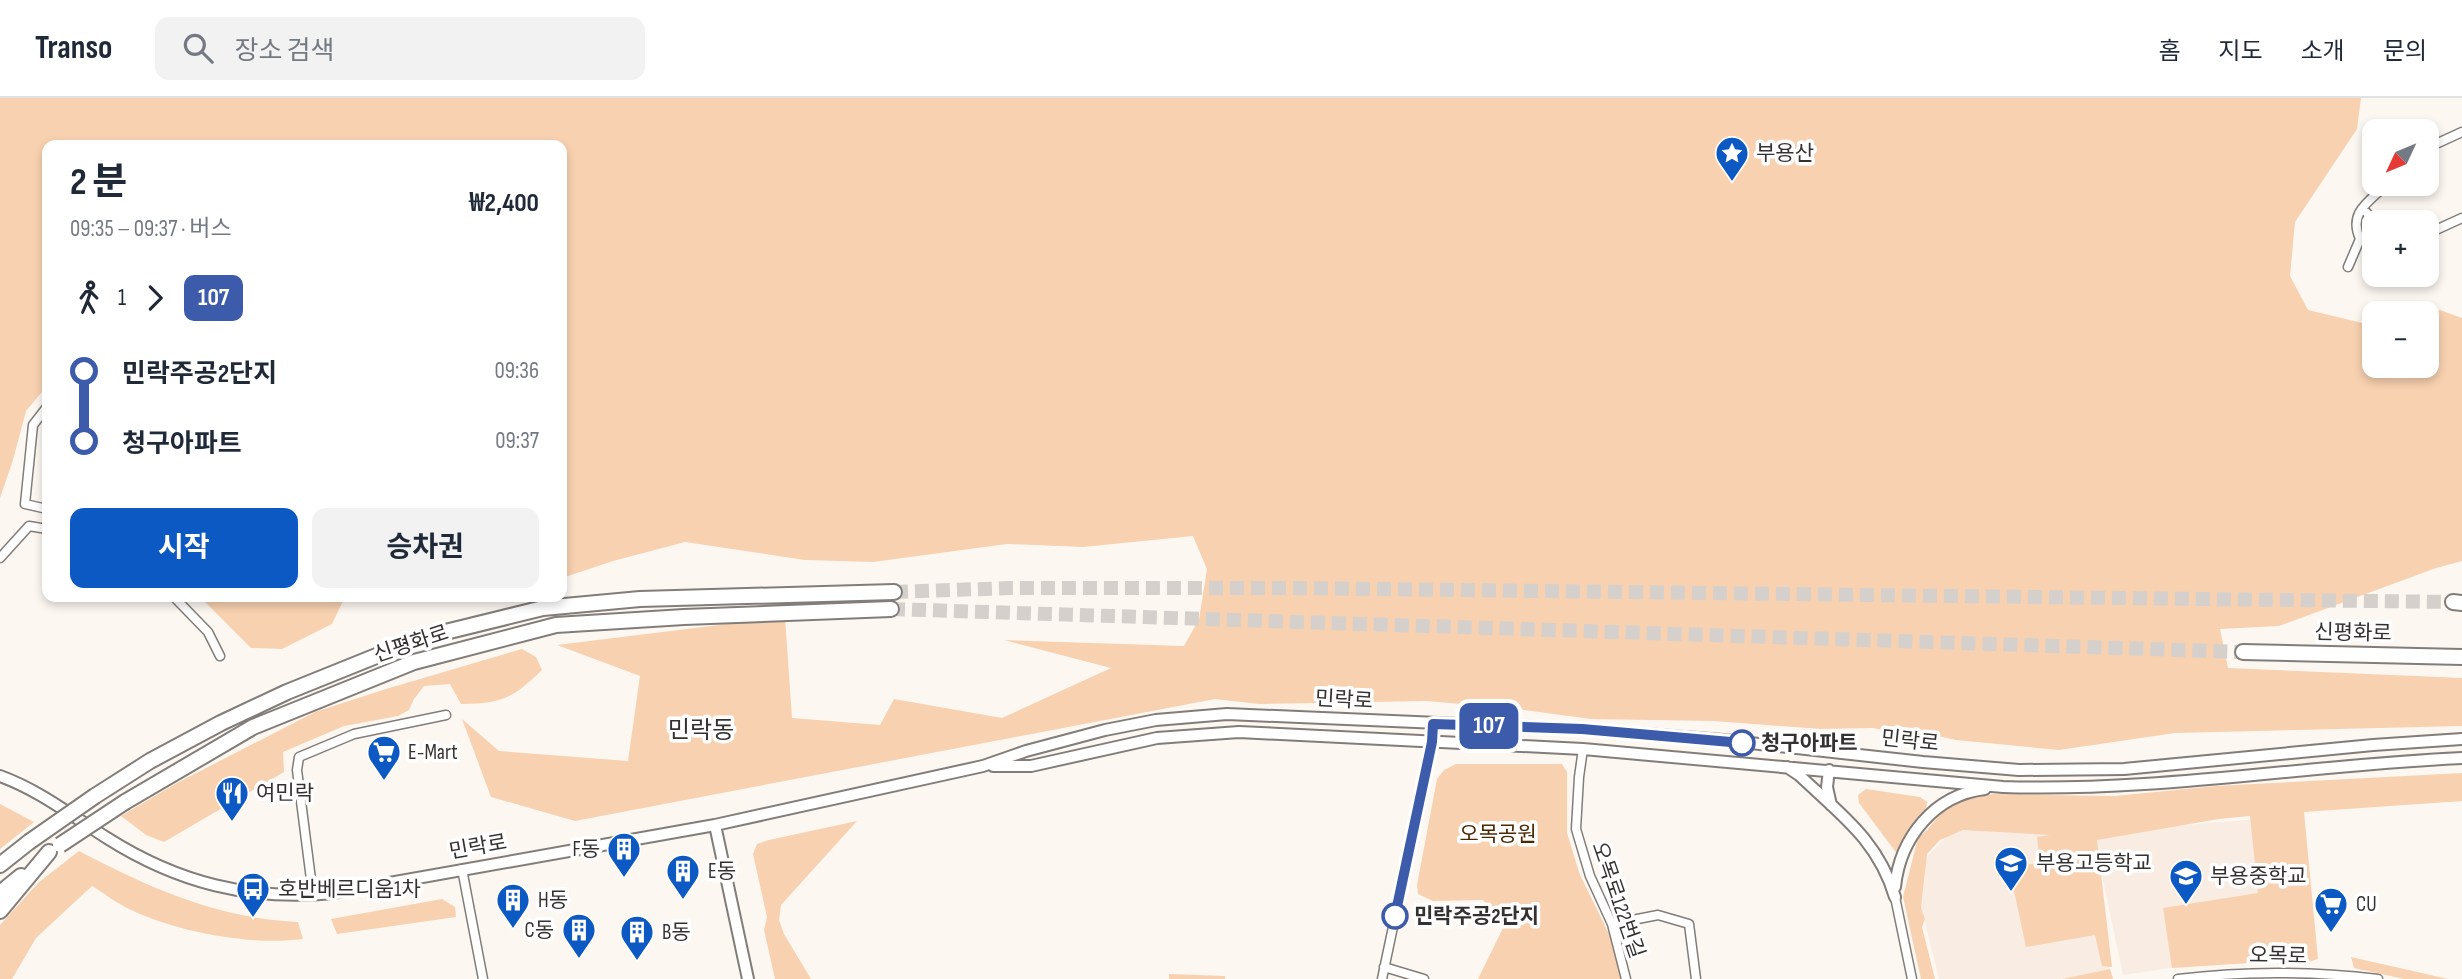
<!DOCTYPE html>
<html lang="ko">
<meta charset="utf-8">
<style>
:root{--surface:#fff;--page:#f2f2f3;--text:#1f2937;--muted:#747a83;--line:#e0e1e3;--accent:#0d59c3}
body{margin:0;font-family:"Sofia Sans Condensed","Noto Sans KR",sans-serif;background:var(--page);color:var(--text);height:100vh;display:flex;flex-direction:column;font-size:26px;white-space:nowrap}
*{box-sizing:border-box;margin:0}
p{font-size:23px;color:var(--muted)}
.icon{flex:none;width:38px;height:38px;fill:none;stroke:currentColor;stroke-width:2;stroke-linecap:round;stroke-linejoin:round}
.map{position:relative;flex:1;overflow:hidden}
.side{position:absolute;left:42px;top:42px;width:525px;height:462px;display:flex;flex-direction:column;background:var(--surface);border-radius:14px;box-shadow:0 4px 10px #0003}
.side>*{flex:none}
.badge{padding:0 14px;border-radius:10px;font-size:24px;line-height:46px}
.needle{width:46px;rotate:226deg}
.tools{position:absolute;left:2362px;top:21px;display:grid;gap:14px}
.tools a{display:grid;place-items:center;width:77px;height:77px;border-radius:14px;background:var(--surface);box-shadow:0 4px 10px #0003;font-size:35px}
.map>.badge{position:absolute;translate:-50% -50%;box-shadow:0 0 0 4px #fff}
.legs{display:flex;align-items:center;gap:10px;height:77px;padding:0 28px;font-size:23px}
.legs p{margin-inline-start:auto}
.head{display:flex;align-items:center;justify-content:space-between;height:119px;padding:0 28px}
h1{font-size:38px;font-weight:700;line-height:52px}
.cta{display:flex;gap:14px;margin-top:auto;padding:14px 28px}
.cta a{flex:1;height:80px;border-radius:14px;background:var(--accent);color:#fff;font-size:28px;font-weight:700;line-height:80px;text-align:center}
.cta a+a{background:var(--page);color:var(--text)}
ul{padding:0 28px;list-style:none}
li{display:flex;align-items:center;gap:24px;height:70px;font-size:26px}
li i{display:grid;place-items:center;width:10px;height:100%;margin:0 9px;background:currentColor}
li i::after{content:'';width:18px;height:18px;margin:-9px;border:5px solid;border-radius:50%;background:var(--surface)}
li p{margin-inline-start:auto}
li:first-child i{background:linear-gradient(#0000 50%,currentColor 0)}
li:last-child i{background:linear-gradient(currentColor 50%,#0000 0)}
header{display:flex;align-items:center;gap:42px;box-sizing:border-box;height:98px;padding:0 35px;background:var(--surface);border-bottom:2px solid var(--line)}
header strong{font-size:33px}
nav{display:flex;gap:38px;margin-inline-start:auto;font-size:24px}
.search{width:490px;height:63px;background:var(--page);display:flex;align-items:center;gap:18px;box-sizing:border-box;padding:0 24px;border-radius:14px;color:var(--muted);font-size:26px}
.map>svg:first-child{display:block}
.built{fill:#f9ece2}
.green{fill:#f8d1b0}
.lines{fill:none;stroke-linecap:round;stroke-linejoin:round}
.highway-tunnel{stroke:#d5d0cb;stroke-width:14;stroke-dasharray:14 7;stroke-linecap:butt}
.street-casing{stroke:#827d79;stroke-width:11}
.secondary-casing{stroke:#827d79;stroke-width:14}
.highway-casing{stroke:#827d79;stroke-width:18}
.street{stroke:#fff;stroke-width:8}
.secondary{stroke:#fff;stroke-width:10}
.highway{stroke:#fff;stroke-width:14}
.highway-bridge-casing{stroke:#827d79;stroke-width:18;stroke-linecap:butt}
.highway-bridge{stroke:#fff;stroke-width:14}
.line-1-casing{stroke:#fff;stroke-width:16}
.line-1{stroke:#3d5bab;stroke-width:10}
.stop-1-dot{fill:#fff;stroke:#3d5bab;stroke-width:3.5}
.labels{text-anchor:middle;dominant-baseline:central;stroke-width:7;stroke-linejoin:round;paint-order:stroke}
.poi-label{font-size:21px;fill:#343230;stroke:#fff;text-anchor:start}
.street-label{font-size:21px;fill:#343230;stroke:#fff}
.stop-label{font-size:21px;font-weight:bold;fill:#343230;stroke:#fff;text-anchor:start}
.park-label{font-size:21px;fill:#4c2700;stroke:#fff}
.quarter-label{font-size:24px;fill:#343230;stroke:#fff}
</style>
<header>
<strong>Transo</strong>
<div class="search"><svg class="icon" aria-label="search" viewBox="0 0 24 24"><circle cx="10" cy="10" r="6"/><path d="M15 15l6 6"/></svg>장소 검색</div>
<nav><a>홈</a><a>지도</a><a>소개</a><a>문의</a></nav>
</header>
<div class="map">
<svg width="2462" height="881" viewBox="0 0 2462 881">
<rect width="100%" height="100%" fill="#fdf7f2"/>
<path class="built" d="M2256,721L2262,795L2272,855L2123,877L2093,735Z
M1961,728L2089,735L2110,871L2062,881H1939L1921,809L1925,781L1924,762L1950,735Z"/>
<path class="green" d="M0,0H2361L2357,31L2295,124L2290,178L2308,212L2375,228V268H2427V217L2440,212L2462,220V463L2436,470L2279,528L2220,531L2228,570L2462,580V628L2175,635L2059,652L1956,642L1924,635L1893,634L1873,630L1821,631L1714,623L1591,621L1510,610L1426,603L1259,606L1215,601L575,723L491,699L462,621L499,653L628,663L640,578L557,547L785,519L792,620L880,627L894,601L1002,620L1111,570L1004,542L1184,548L1199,521L1207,471L1193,438L1083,449L1007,446L873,464L805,462L685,444L613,463L562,480V47H47V288L26,313L13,362L0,400Z
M200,499H345L332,526L282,551L251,550Z
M522,551L536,559L542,572C513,600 502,606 461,606L450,586L424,588L414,601L409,612L398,618L344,628L283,654L284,674L164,744L146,737L121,718L177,685L315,614L386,591Z
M1456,666H1562L1567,674V735L1580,777L1613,844L1625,881H1478L1505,826L1483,802L1433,803L1418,796L1417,787L1437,681L1444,672Z
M2462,675V703L2304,714L2318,861L2302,866L2300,859H2274L2272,846V855L2268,856L2265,864L2172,870L2163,810L2258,795L2250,718L2219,721L2097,742L2112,869L2102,868L2095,837L2026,849L2009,769L2040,765L2037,739L2050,737L1963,732L1940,742L1927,756L1921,810L1925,821L1922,829L1935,881H1921L1903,799L1918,740L1927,732L1942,714L1968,699L1993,696L2115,698L2216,688Z
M1866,691L1920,699L1927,704L1926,714L1898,757L1859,705L1858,697Z
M0,706L34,724L0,751Z
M857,723L781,807L779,822L784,836L811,881H775L764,832L767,819L753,756L757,746L769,742Z
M79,753C150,790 216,820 298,824L303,841C251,848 176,834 129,811C116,805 104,795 92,788L36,840L12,881H0V827L38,785Z
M442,801L455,809L456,819L337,836L331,821Z
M2351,859L2448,881H2404L2354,870Z
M2110,871L2113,881H2062Z
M1169,876L1225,878V881H1169Z"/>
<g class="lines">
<path class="highway-tunnel" d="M894,494L1011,490H1287L2453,504
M891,511L2243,554"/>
<defs>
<path id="street" d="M2427,50L2462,34
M2363,111L2376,124
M2427,136L2462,120
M2348,169L2360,141C2348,114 2369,104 2387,86
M47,309L33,327L25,406L47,411
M0,460L29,428L47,431
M174,499L208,534L220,558
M1583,651L1579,679L1576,731L1590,778L1612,826L1626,881
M462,771L483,881
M313,797L297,672L299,659L354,636L446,617
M1895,799L1912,881
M1612,826L1658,817L1689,826L1696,881
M1384,869L1424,881
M1382,881L1432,644L1433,626
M2178,881C2244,873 2311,873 2378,881"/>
<path id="secondary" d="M993,668H1031L1157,640L1239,634L1583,651L2003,689C2157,694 2308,667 2462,660
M1787,669L1799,677C1840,716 1878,742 1895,799
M1829,672L1827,689L1831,707
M0,678C39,692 72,718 107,740C178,785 250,803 333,795L715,727L983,668L1026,653L1105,632L1156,622L1227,616L1582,631L1723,642L1923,664L2019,672L2124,671L2373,647L2462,641
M715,727L748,881
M1895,789C1900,740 1934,697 1985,691"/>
<path id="highway" d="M2453,504L2462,505
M2243,554L2462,559
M95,698L150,663L221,625L287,594L421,540L543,510L640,501L894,494
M125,704L253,629L414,564L556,527L684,519L891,511
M0,767L29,744
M0,795L21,778
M0,813L49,754"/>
</defs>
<use href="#street" class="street-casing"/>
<use href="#secondary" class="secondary-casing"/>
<use href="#highway" class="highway-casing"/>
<use href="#street" class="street"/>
<use href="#secondary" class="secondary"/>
<use href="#highway" class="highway"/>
<defs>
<path id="highway-bridge" d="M29,744L95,698
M60,747L125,704"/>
</defs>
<use href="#highway-bridge" class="highway-bridge-casing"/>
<use href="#highway-bridge" class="highway-bridge"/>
</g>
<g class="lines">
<defs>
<path id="line-1" d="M1395,818L1432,644L1433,626L1582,631L1742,645"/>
</defs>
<use href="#line-1" class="line-1-casing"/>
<use href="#line-1" class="line-1"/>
</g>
<defs>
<symbol id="sight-pin" viewBox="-11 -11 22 30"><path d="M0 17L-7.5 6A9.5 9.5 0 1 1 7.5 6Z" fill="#0d59c3" stroke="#fff"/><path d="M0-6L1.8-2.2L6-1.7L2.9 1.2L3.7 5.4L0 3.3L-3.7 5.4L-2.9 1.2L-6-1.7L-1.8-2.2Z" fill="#fff"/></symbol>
<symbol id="supermarket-pin" viewBox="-11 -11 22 30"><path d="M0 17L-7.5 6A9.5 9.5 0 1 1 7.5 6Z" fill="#0d59c3" stroke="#fff"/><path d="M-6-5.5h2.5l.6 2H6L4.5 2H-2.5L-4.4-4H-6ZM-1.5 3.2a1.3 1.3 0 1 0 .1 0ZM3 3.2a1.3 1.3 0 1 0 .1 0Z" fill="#fff"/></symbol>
<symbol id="restaurant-pin" viewBox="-11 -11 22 30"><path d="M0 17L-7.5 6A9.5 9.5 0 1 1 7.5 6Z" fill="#0d59c3" stroke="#fff"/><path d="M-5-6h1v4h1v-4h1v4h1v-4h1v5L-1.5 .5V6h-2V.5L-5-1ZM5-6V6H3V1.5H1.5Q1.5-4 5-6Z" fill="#fff"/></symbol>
<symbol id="building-pin" viewBox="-11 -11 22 30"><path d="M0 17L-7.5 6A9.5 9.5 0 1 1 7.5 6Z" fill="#0d59c3" stroke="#fff"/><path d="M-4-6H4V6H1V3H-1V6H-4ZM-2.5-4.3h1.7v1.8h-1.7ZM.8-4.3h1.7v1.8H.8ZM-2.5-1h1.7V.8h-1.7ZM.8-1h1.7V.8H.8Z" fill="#fff"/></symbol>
<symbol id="school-pin" viewBox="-11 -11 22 30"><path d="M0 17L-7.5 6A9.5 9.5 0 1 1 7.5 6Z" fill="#0d59c3" stroke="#fff"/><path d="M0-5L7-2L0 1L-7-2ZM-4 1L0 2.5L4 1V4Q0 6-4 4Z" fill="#fff"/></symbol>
<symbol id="bus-pin" viewBox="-11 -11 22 30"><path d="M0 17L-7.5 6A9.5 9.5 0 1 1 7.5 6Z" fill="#0d59c3" stroke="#fff"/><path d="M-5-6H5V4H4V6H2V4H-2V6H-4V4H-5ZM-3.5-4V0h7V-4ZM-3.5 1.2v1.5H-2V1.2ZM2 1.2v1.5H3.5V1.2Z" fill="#fff"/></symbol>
</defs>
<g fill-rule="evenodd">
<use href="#sight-pin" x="1713" y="36" width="38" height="52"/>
<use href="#supermarket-pin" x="365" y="635" width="38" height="52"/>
<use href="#restaurant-pin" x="213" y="676" width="38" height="52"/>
<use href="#building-pin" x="605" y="732" width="38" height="52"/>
<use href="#school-pin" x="1992" y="746" width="38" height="52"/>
<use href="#building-pin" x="664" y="754" width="38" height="52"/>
<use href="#school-pin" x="2167" y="759" width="38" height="52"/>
<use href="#bus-pin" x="234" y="772" width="38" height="52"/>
<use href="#building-pin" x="494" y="783" width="38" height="52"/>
<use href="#supermarket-pin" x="2312" y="787" width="38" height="52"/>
<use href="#building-pin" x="560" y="813" width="38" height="52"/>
<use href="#building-pin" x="618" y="815" width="38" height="52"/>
</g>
<g class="stop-1-dot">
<circle cx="1742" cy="645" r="12"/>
<circle cx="1395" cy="818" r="12"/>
</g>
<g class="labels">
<g class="poi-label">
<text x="1756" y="55">부용산</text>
<text x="408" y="654">E-Mart</text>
<text x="256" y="695">여민락</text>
<text x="600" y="751" text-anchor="end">F동</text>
<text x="2036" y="765">부용고등학교</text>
<text x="708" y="773">E동</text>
<text x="2210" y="778">부용중학교</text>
<text x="278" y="791">호반베르디움1차</text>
<text x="538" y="802">H동</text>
<text x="2356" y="806">CU</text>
<text x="554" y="832" text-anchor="end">C동</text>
<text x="662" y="834">B동</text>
</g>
<g class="street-label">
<text transform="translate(2353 535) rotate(1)">신평화로</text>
<text transform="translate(411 546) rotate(-18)">신평화로</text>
<text transform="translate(1344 602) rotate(3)">민락로</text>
<text transform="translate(1910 643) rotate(6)">민락로</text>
<text transform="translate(478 749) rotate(-10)">민락로</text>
<text transform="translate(1618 802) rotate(71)">오목로122번길</text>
<text transform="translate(2278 858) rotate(1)">오목로</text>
</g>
<g class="stop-label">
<text x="1761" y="645">청구아파트</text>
<text x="1414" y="818">민락주공2단지</text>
</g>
<g class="park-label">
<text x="1498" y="736">오목공원</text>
</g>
<g class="quarter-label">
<text x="701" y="632">민락동</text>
</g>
</g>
</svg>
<div class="tools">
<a><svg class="needle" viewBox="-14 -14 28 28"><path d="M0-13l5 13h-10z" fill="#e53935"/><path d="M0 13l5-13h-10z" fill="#747a83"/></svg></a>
<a>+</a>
<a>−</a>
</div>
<b class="badge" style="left:1489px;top:628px;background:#3d5bab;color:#fff">107</b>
<section class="side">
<div class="head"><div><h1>2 분</h1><p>09:35 – 09:37 · 버스</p></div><b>₩2,400</b></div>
<div class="legs"><svg class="icon" aria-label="walk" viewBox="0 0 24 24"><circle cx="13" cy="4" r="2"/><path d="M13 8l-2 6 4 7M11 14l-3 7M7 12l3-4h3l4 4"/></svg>1<svg class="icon" aria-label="forward" viewBox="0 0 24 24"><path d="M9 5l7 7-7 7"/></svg><b class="badge" style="background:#3d5bab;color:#fff">107</b></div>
<ul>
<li><i style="color:#3d5bab"></i><b>민락주공2단지</b><p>09:36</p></li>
<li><i style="color:#3d5bab"></i><b>청구아파트</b><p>09:37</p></li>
</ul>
<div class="cta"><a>시작</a><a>승차권</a></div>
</section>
</div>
